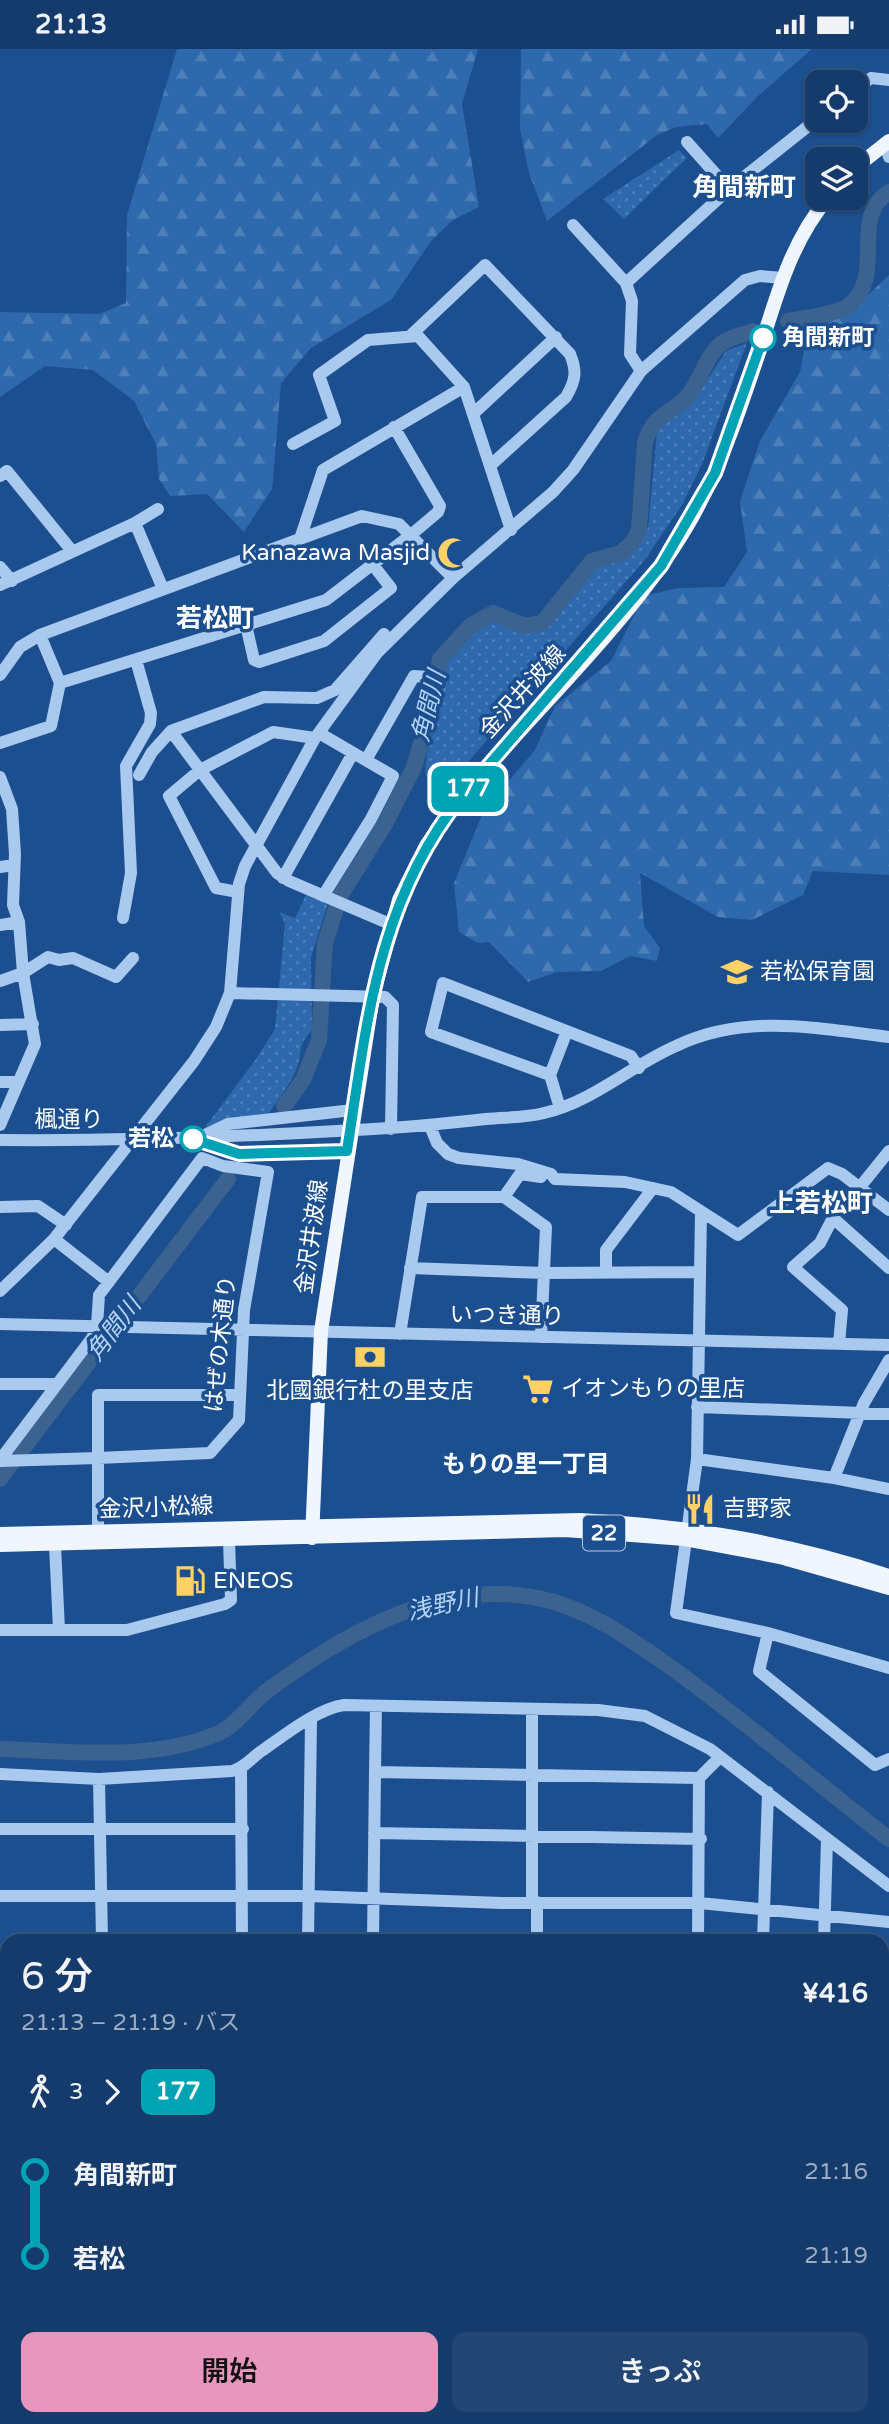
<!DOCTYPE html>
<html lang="ja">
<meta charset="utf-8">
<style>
:root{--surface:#143b6b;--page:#214673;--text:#f1f3f6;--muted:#9dadc1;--line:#33557e;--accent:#e797bd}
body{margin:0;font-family:"Varela Round","Noto Sans JP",sans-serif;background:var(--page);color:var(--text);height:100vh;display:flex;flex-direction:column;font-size:26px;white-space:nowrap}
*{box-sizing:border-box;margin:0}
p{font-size:23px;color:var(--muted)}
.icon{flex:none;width:38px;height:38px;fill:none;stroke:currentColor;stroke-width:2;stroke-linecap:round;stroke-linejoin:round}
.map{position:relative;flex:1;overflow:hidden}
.details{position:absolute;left:0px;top:1885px;width:889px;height:492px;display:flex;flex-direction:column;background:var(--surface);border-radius:21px 21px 0 0;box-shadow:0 2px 5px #0004,0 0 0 2px var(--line)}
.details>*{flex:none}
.badge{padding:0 14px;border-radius:10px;font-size:24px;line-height:46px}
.fabs{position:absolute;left:805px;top:21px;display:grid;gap:14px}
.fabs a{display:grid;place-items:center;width:63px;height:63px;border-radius:14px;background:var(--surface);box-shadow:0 2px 5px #0004,0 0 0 2px var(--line);font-size:35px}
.map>.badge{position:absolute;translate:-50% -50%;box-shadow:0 0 0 4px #fff}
.legs{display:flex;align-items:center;gap:10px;height:77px;padding:0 21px;font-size:23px}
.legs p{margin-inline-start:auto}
.overview{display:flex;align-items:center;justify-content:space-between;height:119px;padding:0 21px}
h1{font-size:38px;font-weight:600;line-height:52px}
.action{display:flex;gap:14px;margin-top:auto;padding:14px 21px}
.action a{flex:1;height:80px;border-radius:14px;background:var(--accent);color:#111;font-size:28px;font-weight:600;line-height:80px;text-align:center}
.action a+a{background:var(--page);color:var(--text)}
ul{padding:0 21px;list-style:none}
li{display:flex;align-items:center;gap:24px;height:84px;font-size:26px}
li i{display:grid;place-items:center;width:10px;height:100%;margin:0 9px;background:currentColor}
li i::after{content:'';width:18px;height:18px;margin:-9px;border:5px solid;border-radius:50%;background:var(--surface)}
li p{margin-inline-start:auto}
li:first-child i{background:linear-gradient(#0000 50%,currentColor 0)}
li:last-child i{background:linear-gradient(currentColor 50%,#0000 0)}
.status{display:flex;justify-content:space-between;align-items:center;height:49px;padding:0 35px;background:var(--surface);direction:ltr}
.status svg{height:19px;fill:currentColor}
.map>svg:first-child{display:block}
.forest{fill:url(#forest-firs)}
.park{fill:url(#park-dots)}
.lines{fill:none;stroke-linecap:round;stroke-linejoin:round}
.river{stroke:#3c6290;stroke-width:16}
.minor{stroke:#a9c9ee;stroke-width:12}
.major{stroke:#f0f6ff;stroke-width:14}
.line-1-casing{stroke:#fff;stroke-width:16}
.line-1{stroke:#00a3b4;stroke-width:10}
.stop-1-dot{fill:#fff;stroke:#00a3b4;stroke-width:3.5}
.labels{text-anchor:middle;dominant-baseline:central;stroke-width:7;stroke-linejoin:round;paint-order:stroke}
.shield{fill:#1b4f8f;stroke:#bbcadd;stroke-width:2}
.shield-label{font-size:21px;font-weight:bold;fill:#fff}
.stop-label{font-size:23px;font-weight:bold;fill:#fff;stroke:#1b4f8f;text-anchor:start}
.poi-label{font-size:23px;fill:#fff;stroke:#1b4f8f;text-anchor:start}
.street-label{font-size:23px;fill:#fff;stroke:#1b4f8f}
.water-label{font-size:24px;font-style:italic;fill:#b5d3f5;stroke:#1b4f8f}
.neighbourhood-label{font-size:24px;font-weight:bold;fill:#fff;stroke:#1b4f8f}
.quarter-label{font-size:26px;font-weight:bold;fill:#fff;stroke:#1b4f8f}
</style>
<div class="status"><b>21:13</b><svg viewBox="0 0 49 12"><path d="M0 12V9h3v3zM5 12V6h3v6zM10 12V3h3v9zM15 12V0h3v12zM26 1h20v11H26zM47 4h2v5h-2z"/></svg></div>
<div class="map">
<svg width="889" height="2375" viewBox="0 0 889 2375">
<defs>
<pattern id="forest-firs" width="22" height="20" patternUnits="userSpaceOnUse" patternTransform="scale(1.75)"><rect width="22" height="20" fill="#2e69ad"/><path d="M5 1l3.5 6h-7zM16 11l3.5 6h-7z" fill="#4d80b9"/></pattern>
<pattern id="park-dots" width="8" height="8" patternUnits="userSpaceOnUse" patternTransform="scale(1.75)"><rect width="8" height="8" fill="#2e69ad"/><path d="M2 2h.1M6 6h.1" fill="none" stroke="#4d80b9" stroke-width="1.8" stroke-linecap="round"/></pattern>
</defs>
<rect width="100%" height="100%" fill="#1b4f8f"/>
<path class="forest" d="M177,0H478L462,55L479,158L453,171L431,192L391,251L311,299L281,334L272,440L244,483L207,445L170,447L159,430L156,395L134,352L93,321L45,317L0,348V263L99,265L126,254L127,166Z
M521,0H812L758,47L718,89L707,75L676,78L657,86L547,172L529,124L520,80Z
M889,226V826L813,822L803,846L752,871L718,868L640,824L644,877L660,899L657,912L630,907L601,922L557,923L528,933L489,893L478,894L459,883L454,834L484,761L535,701L555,657L611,612L644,547L678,539L724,538L747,503L740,452L760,392L800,323L808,283L852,261Z
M7,2170V2240L0,2242V2175Z
M889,2178V2206L882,2208V2181Z"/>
<path class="park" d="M679,101L687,109L624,170L603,150Z
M747,294L702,415L682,456L644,512L460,722L452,736L433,726L426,728C423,706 433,685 438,664C442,650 437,640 437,627C435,601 472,574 493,564L525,577L542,574L595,519L627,508L639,496L648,479L657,383L667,371L692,354L726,302Z
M306,846L328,854L311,908L312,981C295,999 304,1005 296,1021C290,1036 278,1050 269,1064L229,1071L203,1081L254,1013L275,980L285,874L279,863L295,869Z"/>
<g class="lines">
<path class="river" d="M788,272C806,268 830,267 847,258C889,227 847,170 889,143
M284,1057L303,1031L319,991L325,894L340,847L385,775L414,718L432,656L440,610L471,576L493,564L525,577L542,574L592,512L621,504L632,494L639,481L645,393C654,366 666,367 685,350C701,334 704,308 722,294C730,288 744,286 753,282
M0,1430L228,1130
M0,1700C71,1702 152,1713 219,1684C238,1675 251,1654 267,1642C347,1582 451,1523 554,1553C595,1565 630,1590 665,1614C742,1669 814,1732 889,1790"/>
<path class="minor" d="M856,40L871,29L889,31
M687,93L729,140
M885,94L889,108
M573,176L626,234
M410,287L485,216L570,305C577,322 576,331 566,348L492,415
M641,322L630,305L632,252L626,234L729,140L817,70
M473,365L556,288
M293,395L335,372L319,326L368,291L418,287L464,338L511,481
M0,427L7,422L72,502
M135,474L163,540
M301,487L323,421L464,338
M0,518L12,532
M0,536L135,474L158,460
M246,576L254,611L259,613L324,592L391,539L373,516
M40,586L60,634
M0,626L20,598L40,586L362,467L399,475L453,529
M171,682L277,824L289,832L390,875
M319,684L393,727L371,770L323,847
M0,694L51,677L60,634L326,551L412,485L438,463L440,457L394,378
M366,711L414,627L427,628
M139,726L152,703L171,682L264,648L317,649L335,641L384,585
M0,728L12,760L15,805L13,856L19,873L23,924L35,995L0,1076
M0,818L14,816
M283,829L353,704
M238,843L216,839L169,747L200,721L273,683L315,689
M123,869L131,824L126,717L150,675L151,664L136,611
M0,876L19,873
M0,932L23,924L48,908L59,911L73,909L116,928L133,909
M230,944L385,948L393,956L391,1080
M0,976L33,975
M550,1026L431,983L443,934L631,1007L639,1019
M0,1033H17
M560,1059L550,1026L567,982
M430,1077L437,1094L448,1105L459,1109L518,1115L551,1125L555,1130L625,1133L671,1143L738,1186L828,1119L842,1125L889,1161
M0,1091C119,1092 236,1088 355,1081C399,1079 442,1075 486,1070C505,1068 526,1069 544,1064C594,1052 630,1017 676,997C745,964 816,979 889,988
M347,1102L239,1105L227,1103L197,1090L228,1075L353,1061
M504,1148L520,1125L541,1128
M0,1158L38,1157L66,1176
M701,1164L697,1410L676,1564L768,1584L889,1619
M833,1169L889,1219
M54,1190L109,1233
M410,1219L545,1224L699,1223
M606,1222V1201L653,1139
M0,1242L54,1190L194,1012L216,978L230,944L239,835L245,817L315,689L377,604L453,529L553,443L573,421L641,322L745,231L760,227L783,229
M0,1275L889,1296
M400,1285L422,1148H504L546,1178L541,1288
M839,1295L842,1261L793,1218L820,1194L837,1161L860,1138L889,1102
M0,1335H57
M697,1358L889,1365
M697,1410L834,1429L889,1440
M0,1411L92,1289L97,1277L99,1246L202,1109L223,1117L268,1123L244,1261L239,1371L210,1404L98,1409V1483
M0,1412L98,1409V1346H240
M834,1429L864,1354L889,1311
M55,1496L59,1581
M0,1581H127L225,1555L231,1551L229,1491
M768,1584L759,1622L875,1716L889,1710
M241,1720L242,1892
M375,1723L376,1657
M0,1725L99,1730L232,1722C245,1719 252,1708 263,1701C286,1685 317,1660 344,1656L598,1661L645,1667L710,1700L889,1837
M99,1730L102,1892
M0,1780H243
M374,1784L701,1790
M0,1847H308L502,1854H700L889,1873
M532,1853V1660
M537,1853V1892
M308,1892L311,1672
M373,1892L375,1723L699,1729L720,1708
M698,1892L699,1729
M763,1892L768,1743
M824,1892L827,1790
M0,1912H7
M882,1944L889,1945
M0,1990H7
M882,2016L889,2017
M0,2051H7
M882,2094L889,2093
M0,2116L7,2114
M882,2276L889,2268
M0,2289L7,2286
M882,2299H889
M882,2355L889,2356
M320,2370V2375
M376,2370V2375
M748,2370L749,2375
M8,2375H19
M73,2375L188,2373L192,2375
M262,2375L263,2370
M442,2375L459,2370
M810,2375L812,2370"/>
<path class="major" d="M856,118L889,92
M0,1485L580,1471C688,1477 786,1493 889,1527
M312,1489L321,1282L373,946L399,851L426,797L449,763C526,667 635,572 694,465C722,414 741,358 759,303C776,249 791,192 828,149
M0,1496L565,1481L685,1490L780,1508L889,1539
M882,2167L889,2166
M423,2370L424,2375"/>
</g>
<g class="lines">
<defs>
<path id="line-1" d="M193,1090L239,1105L347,1102C367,974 377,852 462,747L661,517L715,424L763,289"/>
</defs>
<use href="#line-1" class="line-1-casing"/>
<use href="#line-1" class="line-1"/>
</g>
<defs>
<symbol id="mosque-bare" viewBox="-9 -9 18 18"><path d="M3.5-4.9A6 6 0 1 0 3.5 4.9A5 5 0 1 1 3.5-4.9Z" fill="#ffd166" stroke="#1b4f8f" stroke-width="2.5" paint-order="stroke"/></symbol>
<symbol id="school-bare" viewBox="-9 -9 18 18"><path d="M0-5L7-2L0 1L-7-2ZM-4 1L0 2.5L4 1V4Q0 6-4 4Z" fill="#ffd166" stroke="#1b4f8f" stroke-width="2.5" paint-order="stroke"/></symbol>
<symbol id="bank-bare" viewBox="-9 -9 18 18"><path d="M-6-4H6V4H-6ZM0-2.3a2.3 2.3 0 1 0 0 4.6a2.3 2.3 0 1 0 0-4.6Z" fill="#ffd166" stroke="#1b4f8f" stroke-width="2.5" paint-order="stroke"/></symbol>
<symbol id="supermarket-bare" viewBox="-9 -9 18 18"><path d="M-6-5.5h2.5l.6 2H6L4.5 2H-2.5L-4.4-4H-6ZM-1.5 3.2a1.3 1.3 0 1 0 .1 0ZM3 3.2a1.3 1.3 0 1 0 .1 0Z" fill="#ffd166" stroke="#1b4f8f" stroke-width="2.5" paint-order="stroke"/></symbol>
<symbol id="restaurant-bare" viewBox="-9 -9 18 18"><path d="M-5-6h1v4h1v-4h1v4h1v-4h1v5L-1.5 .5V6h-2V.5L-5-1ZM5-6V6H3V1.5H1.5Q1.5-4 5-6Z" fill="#ffd166" stroke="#1b4f8f" stroke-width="2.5" paint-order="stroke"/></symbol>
<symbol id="fuel-bare" viewBox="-9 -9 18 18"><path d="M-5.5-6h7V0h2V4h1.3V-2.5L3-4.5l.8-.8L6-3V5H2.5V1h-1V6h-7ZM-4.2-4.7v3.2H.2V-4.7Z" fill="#ffd166" stroke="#1b4f8f" stroke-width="2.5" paint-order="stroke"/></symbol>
</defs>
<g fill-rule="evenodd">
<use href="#mosque-bare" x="431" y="482" width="44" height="44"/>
<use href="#school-bare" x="715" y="901" width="44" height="44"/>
<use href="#bank-bare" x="348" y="1286" width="44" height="44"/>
<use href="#supermarket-bare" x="516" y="1318" width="44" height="44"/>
<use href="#restaurant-bare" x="678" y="1438" width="44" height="44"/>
<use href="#fuel-bare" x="168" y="1510" width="44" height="44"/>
</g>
<g class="stop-1-dot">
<circle cx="763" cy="289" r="12"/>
<circle cx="193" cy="1090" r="12"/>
</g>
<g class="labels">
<rect class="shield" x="583" y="1466.5" width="42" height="35" rx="5"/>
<g class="shield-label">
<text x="604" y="1484">22</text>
</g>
<g class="stop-label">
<text x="782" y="289">角間新町</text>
<text x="174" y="1090" text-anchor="end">若松</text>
</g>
<g class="poi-label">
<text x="430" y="504" text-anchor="end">Kanazawa Masjid</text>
<text x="760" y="923">若松保育園</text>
<text x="561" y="1340">イオンもりの里店</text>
<text x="370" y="1342" text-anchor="middle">北國銀行杜の里支店</text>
<text x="723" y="1460">吉野家</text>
<text x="213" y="1532">ENEOS</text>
</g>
<g class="street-label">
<text transform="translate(523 643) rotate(-48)">金沢井波線</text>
<text x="69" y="1071">楓通り</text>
<text transform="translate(312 1188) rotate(-82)">金沢井波線</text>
<text transform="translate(507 1267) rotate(1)">いつき通り</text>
<text transform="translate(221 1295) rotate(-84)">はぜの木通り</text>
<text transform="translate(156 1459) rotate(-2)">金沢小松線</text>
</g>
<g class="water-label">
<text transform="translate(429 657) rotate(-76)">角間川</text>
<text transform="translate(114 1280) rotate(-53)">角間川</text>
<text transform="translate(443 1556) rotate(-12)">浅野川</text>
</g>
<g class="neighbourhood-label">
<text x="526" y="1415">もりの里一丁目</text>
</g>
<g class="quarter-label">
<text x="744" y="138">角間新町</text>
<text x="215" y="569">若松町</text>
<text x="821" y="1154">上若松町</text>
</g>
</g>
</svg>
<div class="fabs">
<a><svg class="icon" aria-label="locate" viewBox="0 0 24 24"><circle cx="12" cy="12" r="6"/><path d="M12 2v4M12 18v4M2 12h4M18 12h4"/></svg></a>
<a><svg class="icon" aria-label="layers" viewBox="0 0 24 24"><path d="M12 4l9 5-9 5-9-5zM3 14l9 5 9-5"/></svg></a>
</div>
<b class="badge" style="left:468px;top:740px;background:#00a3b4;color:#fff">177</b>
<section class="details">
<div class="overview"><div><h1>6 分</h1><p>21:13 – 21:19 · バス</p></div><b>¥416</b></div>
<div class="legs"><svg class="icon" aria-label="walk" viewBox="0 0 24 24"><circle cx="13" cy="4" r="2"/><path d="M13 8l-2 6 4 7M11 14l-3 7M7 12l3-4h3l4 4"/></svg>3<svg class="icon" aria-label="forward" viewBox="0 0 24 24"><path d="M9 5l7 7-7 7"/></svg><b class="badge" style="background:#00a3b4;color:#fff">177</b></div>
<ul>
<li><i style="color:#00a3b4"></i><b>角間新町</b><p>21:16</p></li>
<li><i style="color:#00a3b4"></i><b>若松</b><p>21:19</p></li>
</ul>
<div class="action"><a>開始</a><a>きっぷ</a></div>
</section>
</div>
